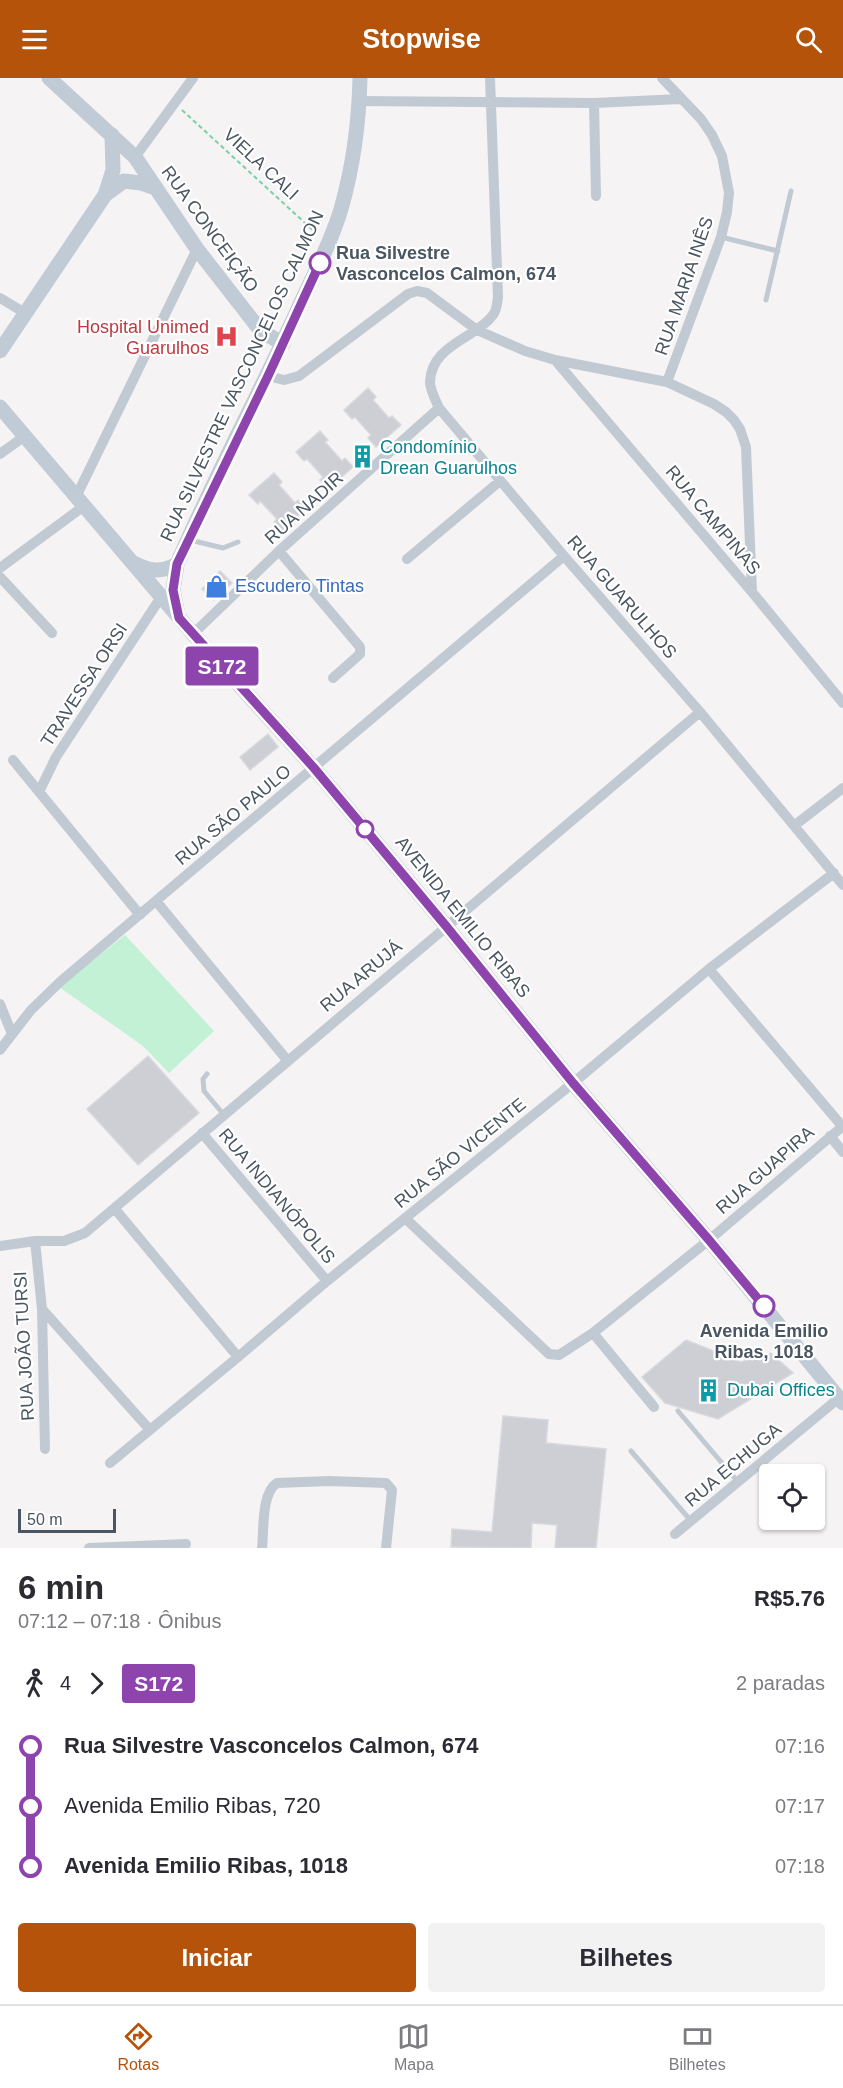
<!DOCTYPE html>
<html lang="pt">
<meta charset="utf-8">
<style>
:root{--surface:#fff;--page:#f2f2f3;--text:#2b2b33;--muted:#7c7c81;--line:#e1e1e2;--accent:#b45309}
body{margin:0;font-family:Helvetica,sans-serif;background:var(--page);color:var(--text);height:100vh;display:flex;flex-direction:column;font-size:22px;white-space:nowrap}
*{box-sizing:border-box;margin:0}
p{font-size:20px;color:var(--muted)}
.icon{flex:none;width:33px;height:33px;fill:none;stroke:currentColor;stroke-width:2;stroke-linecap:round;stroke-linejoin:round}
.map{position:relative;height:1470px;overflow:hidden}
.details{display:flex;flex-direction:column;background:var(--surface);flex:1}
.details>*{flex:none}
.badge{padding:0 12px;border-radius:4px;font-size:21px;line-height:39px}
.buttons{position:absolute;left:759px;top:1386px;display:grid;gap:12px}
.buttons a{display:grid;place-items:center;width:66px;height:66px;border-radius:6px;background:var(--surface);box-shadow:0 2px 4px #0004;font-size:30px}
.scale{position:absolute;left:18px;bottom:15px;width:98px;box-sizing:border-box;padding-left:6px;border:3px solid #4a5661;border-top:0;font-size:16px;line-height:21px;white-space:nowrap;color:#4a5661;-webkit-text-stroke:4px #fff;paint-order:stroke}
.map>.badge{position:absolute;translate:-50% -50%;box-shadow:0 0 0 3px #fff}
.legs{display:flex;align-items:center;gap:9px;height:66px;padding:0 18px;font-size:20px}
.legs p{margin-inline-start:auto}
.overview{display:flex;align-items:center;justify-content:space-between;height:102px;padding:0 18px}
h1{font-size:33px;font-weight:800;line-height:45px}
.cta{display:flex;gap:12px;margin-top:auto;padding:12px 18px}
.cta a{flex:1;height:69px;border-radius:6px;background:var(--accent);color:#fff;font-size:24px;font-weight:800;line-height:69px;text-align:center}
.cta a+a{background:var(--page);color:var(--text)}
ul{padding:0 18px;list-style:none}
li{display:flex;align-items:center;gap:21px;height:60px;font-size:22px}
li i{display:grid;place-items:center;width:9px;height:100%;margin:0 8px;background:currentColor}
li i::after{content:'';width:15px;height:15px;margin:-8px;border:4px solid;border-radius:50%;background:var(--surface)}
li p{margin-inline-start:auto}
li:first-child i{background:linear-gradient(#0000 50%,currentColor 0)}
li:last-child i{background:linear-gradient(currentColor 50%,#0000 0)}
header{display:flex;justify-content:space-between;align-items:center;height:78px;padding:0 18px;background:var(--accent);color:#fff;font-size:27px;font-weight:800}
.menu{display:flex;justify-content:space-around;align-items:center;height:84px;border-top:2px solid var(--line);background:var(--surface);font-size:16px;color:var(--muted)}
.menu a{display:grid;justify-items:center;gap:3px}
.menu .selected{color:var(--accent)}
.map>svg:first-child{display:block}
.green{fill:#c3f1d5}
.building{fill:#cdcfd5;stroke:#d7d9de;stroke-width:1.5}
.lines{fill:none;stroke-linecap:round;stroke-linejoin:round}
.path{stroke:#7ad0a6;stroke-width:2;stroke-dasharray:4.5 3;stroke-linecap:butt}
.lane{stroke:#c1cad2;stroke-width:5}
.street{stroke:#c1cad2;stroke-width:10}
.secondary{stroke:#c1cbd6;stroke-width:15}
.line-1-casing{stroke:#fff;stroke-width:14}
.line-1{stroke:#8e44ad;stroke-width:9}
.stop-1-dot{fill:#fff;stroke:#8e44ad;stroke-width:3}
.labels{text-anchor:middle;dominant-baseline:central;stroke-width:4.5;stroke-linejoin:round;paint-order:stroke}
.street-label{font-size:18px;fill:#4a5661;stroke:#fff}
.stop-label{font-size:18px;font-weight:bold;fill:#4a5661;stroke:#fff;text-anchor:start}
.health-label{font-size:18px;fill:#be3a42;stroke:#fff;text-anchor:end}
.culture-label{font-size:18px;fill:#0d838f;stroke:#fff;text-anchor:start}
.shop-label{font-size:18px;fill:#366cbe;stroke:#fff;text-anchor:start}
</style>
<header><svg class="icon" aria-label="menu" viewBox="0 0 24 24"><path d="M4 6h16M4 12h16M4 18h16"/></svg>Stopwise<svg class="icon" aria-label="search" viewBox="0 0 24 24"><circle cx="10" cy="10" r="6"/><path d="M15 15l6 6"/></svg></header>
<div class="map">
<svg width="843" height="1470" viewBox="0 0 843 1470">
<rect width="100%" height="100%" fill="#f5f3f3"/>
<path class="green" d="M125,857L214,953L169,995L143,968L59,909Z"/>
<path class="building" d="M368,310L376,319L373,322L389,340L392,338L401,347L376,369L368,360L371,357L355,339L352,341L344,332Z
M320,353L328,362L325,364L342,383L345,380L353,389L328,411L320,402L323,399L307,381L304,383L296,374Z
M364,371L371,379L361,388L354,380Z
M274,395L282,404L279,407L295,425L298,422L306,431L282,453L274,444L277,441L260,423L258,426L249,417Z
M220,493L232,505L214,522L202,511Z
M268,656L278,669L250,692L240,679Z
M148,978L199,1035L138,1087L87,1031Z
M686,1262L741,1284L771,1275L793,1295L718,1341L665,1325L642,1299Z
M503,1338L548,1342L546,1365L606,1371L596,1470H555L557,1447L532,1445L531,1470L451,1469L452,1451L492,1454Z"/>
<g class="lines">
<path class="path" d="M182,32L317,156"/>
<path class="lane" d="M721,159L778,173
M766,222L791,113
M190,462L223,470L238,464
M207,996L203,1001L204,1013L224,1037
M678,1333L738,1404
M631,1373L691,1443"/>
<path class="street" d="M490,0L498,219C497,225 497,232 493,237C475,261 431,267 430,304C430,312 436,323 439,330L564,478L700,634L843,807
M662,0L701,41L712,57L722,78L729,115L727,134L721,159L667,304
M360,23L594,25L680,21
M594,25L596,118
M135,79L193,0
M0,220L25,235
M555,282L752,514L843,625
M268,298L284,302L299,298L408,216L417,213L427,215L477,252L525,273L555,282L667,304L714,326L726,334L734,342L740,351L746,369L752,514
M0,376L25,358
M76,419L197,171
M279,473L360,569V576L333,600
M407,481L500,403
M0,490L84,428
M0,499L52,555
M193,556L279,473L439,330
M13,682L140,837
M39,714L56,679L161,519
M795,747L843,710
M156,823L287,982
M709,891L842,1048
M0,926L12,956
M0,972L31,932L61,903L564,478
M202,1055L327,1203
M830,1058L843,1074
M115,1131L238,1279
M405,1140L549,1276L559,1277L593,1255L709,1162L843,1048
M35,1163L42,1231L45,1371
M0,1168L35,1163H64L85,1155L700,634
M42,1231L150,1352
M593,1255L654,1329
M110,1385L238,1279L327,1203L573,1005L709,891L834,795
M675,1456L839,1320
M89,1470L186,1466
M262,1470C264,1453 261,1415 277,1405L329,1403L386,1405L392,1412L386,1470"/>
<path class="secondary" d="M49,0L135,79L197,171L260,252L283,266
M105,117L124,103L141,105L155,110
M0,273L105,117L113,92L112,57
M0,329L193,556L314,690L446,848L573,1005L709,1162L843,1325
M134,485C149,493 161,495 177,486
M178,537L173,512L177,486C214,400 259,317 298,231C313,198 331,165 341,131C353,89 359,43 360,0"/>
</g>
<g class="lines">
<defs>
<path id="line-1" d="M320,185L268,298L177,486L173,512L179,540L314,690L446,848L573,1005L709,1162L764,1228"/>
</defs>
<use href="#line-1" class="line-1-casing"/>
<use href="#line-1" class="line-1"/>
</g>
<defs>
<symbol id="hospital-bare" viewBox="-9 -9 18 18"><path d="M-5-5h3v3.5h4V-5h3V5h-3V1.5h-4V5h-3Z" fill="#e0444e" stroke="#fff" stroke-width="2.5" paint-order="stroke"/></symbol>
<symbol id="building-bare" viewBox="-9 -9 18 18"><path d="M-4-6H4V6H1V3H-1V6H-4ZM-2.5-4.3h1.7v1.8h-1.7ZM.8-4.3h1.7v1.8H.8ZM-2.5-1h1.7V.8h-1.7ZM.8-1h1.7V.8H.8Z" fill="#0f9aa8" stroke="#fff" stroke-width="2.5" paint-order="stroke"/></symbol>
<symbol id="shop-bare" viewBox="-9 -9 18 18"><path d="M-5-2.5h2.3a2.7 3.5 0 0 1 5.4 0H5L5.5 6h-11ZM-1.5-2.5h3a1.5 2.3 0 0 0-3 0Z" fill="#3f7fe0" stroke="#fff" stroke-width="2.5" paint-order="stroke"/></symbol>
</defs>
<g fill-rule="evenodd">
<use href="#hospital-bare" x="210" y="242" width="33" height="33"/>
<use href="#building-bare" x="346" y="362" width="33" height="33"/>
<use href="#shop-bare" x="200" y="492" width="33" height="33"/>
<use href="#building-bare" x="692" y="1296" width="33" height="33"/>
</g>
<g class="stop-1-dot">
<circle cx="320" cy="185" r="10"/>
<circle cx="365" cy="751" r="8"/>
<circle cx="764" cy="1228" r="10"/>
</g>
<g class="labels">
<g class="street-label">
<text transform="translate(261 86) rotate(43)">VIELA CALI</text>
<text transform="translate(210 151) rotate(54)">RUA CONCEIÇÃO</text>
<text transform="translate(684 208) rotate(-71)">RUA MARIA INÊS</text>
<text transform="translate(242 298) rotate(-65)">RUA SILVESTRE VASCONCELOS CALMON</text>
<text transform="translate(304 430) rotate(-42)">RUA NADIR</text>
<text transform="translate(713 442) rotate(50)">RUA CAMPINAS</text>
<text transform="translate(622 519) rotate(49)">RUA GUARULHOS</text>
<text transform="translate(84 607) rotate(-57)">TRAVESSA ORSI</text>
<text transform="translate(233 737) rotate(-40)">RUA SÃO PAULO</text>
<text transform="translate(463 839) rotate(51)">AVENIDA EMILIO RIBAS</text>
<text transform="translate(361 898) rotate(-40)">RUA ARUJÁ</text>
<text transform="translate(460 1075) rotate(-39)">RUA SÃO VICENTE</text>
<text transform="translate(765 1092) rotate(-41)">RUA GUAPIRA</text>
<text transform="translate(277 1118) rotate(50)">RUA INDIANÓPOLIS</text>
<text transform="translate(24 1268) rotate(-93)">RUA JOÃO TURSI</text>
<text transform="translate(733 1387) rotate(-40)">RUA ECHUGA</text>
</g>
<g class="stop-label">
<text x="336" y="175">Rua Silvestre<tspan x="336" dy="21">Vasconcelos Calmon, 674</tspan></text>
<text x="764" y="1253" text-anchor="middle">Avenida Emilio<tspan x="764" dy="21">Ribas, 1018</tspan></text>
</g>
<g class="health-label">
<text x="209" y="249">Hospital Unimed<tspan x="209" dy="21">Guarulhos</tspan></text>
</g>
<g class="culture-label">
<text x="380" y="369">Condomínio<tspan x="380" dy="21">Drean Guarulhos</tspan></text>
<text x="727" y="1312">Dubai Offices</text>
</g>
<g class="shop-label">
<text x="235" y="508">Escudero Tintas</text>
</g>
</g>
</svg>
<div class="buttons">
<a><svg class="icon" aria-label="locate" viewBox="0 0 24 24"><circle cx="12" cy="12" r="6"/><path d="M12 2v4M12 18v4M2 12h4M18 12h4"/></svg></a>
</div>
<div class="scale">50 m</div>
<b class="badge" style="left:222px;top:588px;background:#8e44ad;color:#fff">S172</b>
</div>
<section class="details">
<div class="overview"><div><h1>6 min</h1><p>07:12 – 07:18 · Ônibus</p></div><b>R$5.76</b></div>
<div class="legs"><svg class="icon" aria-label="walk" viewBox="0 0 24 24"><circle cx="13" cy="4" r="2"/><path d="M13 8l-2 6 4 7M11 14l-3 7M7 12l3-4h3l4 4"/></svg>4<svg class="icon" aria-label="forward" viewBox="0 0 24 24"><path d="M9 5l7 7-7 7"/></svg><b class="badge" style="background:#8e44ad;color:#fff">S172</b><p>2 paradas</p></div>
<ul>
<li><i style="color:#8e44ad"></i><b>Rua Silvestre Vasconcelos Calmon, 674</b><p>07:16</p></li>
<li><i style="color:#8e44ad"></i><span>Avenida Emilio Ribas, 720</span><p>07:17</p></li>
<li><i style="color:#8e44ad"></i><b>Avenida Emilio Ribas, 1018</b><p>07:18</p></li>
</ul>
<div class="cta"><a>Iniciar</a><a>Bilhetes</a></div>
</section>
<nav class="menu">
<a class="selected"><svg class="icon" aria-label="directions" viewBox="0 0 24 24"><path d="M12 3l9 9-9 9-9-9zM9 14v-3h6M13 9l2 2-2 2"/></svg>Rotas</a>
<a><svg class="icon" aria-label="map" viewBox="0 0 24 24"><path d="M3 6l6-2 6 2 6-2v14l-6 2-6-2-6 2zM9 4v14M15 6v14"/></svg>Mapa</a>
<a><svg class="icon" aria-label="tickets" viewBox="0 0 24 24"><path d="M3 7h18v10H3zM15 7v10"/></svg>Bilhetes</a>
</nav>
